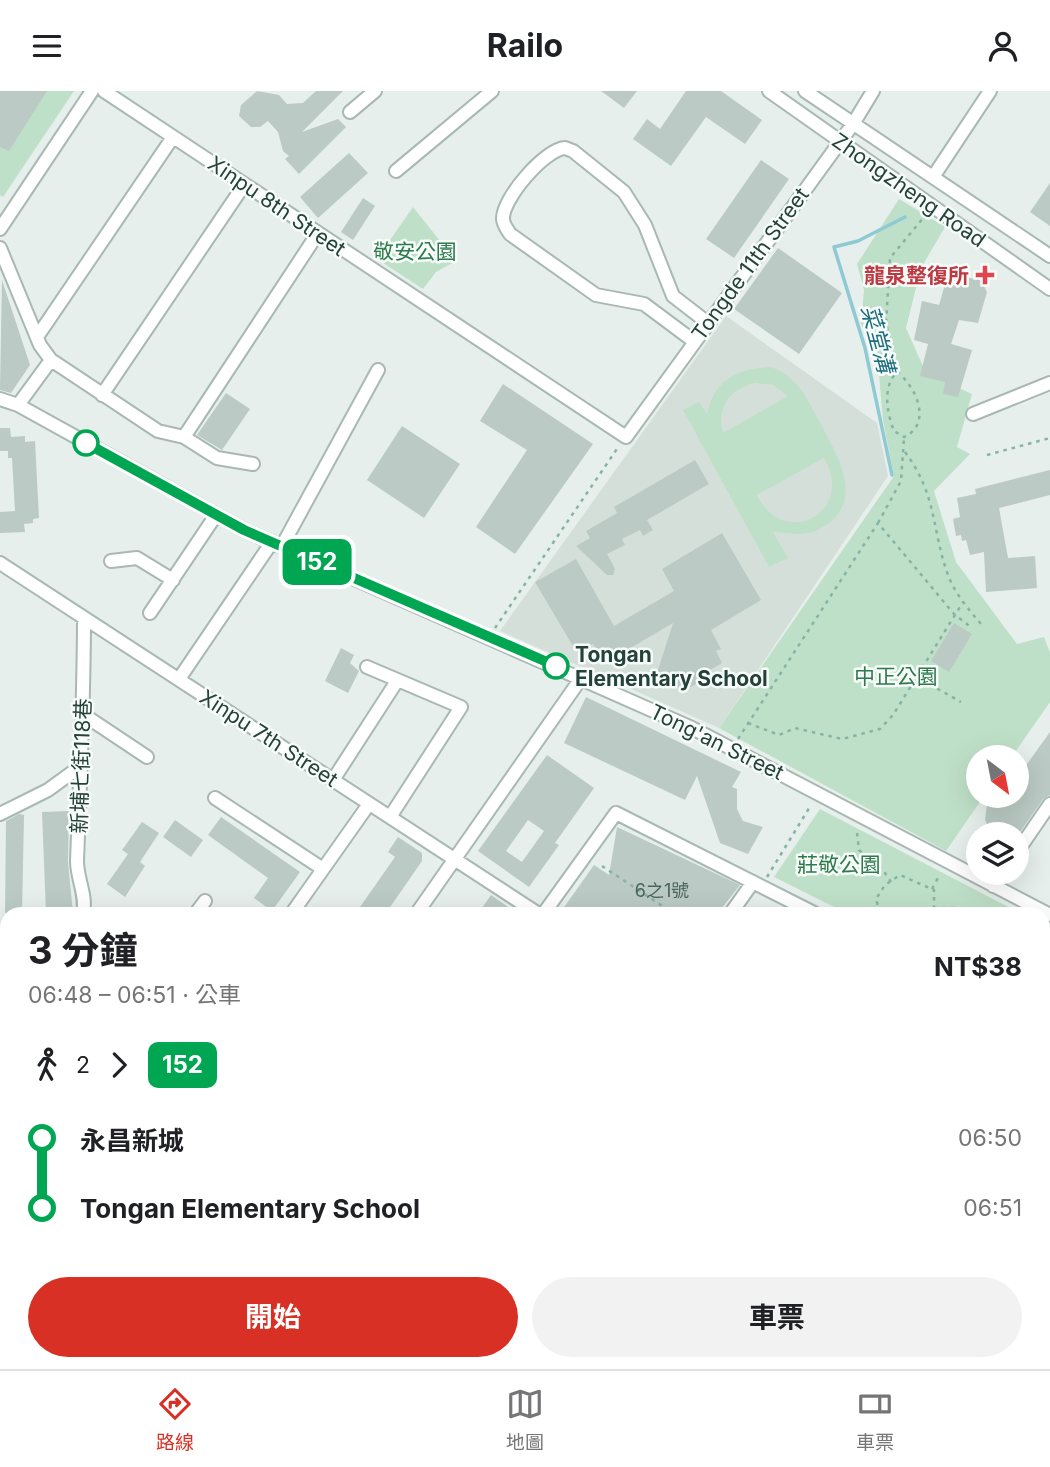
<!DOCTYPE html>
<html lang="zh-TW">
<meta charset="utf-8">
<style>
:root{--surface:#fff;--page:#f2f2f2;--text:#202124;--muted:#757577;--line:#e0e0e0;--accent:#d93025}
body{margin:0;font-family:Inter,"Noto Sans TC",sans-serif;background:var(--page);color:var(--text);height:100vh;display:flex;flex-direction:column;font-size:26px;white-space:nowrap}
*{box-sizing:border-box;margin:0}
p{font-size:23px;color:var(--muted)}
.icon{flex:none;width:38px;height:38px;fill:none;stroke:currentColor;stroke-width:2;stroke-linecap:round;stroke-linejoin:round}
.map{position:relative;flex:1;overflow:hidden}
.drawer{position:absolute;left:0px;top:816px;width:1050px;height:464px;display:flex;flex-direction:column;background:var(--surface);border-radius:21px 21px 0 0;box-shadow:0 7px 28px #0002}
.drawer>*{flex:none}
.badge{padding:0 14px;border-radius:10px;font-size:24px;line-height:46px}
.needle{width:46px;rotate:148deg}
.buttons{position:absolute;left:966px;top:654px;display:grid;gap:14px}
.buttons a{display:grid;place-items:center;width:63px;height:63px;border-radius:50%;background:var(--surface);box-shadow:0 7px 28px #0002;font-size:35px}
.map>.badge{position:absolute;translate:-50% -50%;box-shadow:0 0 0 4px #fff}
.legs{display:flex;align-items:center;gap:10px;height:77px;padding:0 28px;font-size:23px}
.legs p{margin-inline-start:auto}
.overview{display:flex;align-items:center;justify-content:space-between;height:119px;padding:0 28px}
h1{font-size:38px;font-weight:700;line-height:52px}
.cta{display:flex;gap:14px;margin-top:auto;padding:14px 28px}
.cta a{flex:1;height:80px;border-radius:42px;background:var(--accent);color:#fff;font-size:28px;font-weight:700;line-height:80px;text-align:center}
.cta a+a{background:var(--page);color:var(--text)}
ul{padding:0 28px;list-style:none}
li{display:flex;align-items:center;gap:24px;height:70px;font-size:26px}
li i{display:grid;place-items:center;width:10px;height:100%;margin:0 9px;background:currentColor}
li i::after{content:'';width:18px;height:18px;margin:-9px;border:5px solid;border-radius:50%;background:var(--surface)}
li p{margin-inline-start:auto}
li:first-child i{background:linear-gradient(#0000 50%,currentColor 0)}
li:last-child i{background:linear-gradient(currentColor 50%,#0000 0)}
header{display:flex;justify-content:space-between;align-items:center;height:91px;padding:0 28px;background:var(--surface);font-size:32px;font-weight:700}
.menu{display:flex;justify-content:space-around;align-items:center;height:98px;border-top:2px solid var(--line);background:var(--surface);font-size:19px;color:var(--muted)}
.menu a{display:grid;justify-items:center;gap:4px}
.menu .active{color:var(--accent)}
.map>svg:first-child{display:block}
.built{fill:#d4dfda}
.green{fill:#bfe0c8;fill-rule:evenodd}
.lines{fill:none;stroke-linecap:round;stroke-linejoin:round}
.stream{stroke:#8ec9d4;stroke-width:3.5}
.building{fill:#bbcac4;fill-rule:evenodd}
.minor-casing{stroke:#a8b8b2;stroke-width:16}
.path{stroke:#86b3a5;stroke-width:2.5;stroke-dasharray:3.5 5;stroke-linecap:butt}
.minor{stroke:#fff;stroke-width:12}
.line-1-casing{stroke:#fff;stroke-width:16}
.line-1{stroke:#00a651;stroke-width:10}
.health-dot{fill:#e0444e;stroke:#f7fbf9;stroke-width:2.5}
.stop-1-dot{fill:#fff;stroke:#00a651;stroke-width:3.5}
.labels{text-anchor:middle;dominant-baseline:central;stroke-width:5;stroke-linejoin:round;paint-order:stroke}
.number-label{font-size:18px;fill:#4a645c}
.street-label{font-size:21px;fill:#24423a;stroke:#f7fbf9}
.park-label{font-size:21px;fill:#2d7a4b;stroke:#f7fbf9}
.health-label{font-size:21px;font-weight:bold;fill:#be3a42;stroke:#f7fbf9;text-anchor:end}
.stop-label{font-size:21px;font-weight:bold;fill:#24423a;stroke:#f7fbf9;text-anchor:start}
.water-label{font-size:23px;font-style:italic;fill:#1c6f80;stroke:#f7fbf9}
</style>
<header><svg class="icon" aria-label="menu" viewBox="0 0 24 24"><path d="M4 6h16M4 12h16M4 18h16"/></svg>Railo<svg class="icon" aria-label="person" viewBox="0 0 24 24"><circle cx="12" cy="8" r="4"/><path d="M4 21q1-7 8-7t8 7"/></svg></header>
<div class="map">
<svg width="1050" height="1278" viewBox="0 0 1050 1278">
<rect width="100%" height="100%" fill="#e6efeb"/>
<path class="built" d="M726,225L877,332L888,385L719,637L500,540Z"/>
<path class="green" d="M0,0H74L3,106L0,104Z
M899,108L945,136L921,177L906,237L926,282L972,303L957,356L970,363L934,400L956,471L1017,553L1044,546L1050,562V611L1011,667H978V705H984L946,760L719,637L894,385L883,330L877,260L861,233L864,199L857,173Z
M413,116L456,170L436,181L423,198L377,168Z
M771,276C799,286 808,310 822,335C840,369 868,417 815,440C800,446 788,441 773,441L788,467L769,476L683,319L699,311L707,323C714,289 737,277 771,276ZM755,292L773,294L788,305L723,342C716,317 730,298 755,292ZM824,367C856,421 784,460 757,404Z
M820,718L1020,822H846L774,786Z"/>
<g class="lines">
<path class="stream" d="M892,384L865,257L834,156L858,150L905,126
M0,951H7
M1043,1043L1050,1044"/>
</g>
<path class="building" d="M0,0H47L9,60L0,56Z
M257,0L279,4L287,13L303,12L316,0H343L302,41L338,28L346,36L299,83L285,68L289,65L283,60L278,41L268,30L260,36H251L239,25L241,14Z
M601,0H637L624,17Z
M686,0H721L762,29L745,53L706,26L671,75L633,48L647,28L660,38Z
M349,62L368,82L318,127L300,106Z
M761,69L789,88L734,167L706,148Z
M1050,92V135L1030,121Z
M363,107L375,115L353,149L341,141Z
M778,157L842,202L799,263L734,218Z
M948,183L981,189L987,201L978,232L959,229L951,253L972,259L958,306L943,303L945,291L920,285L928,253L914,249L922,210L939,214Z
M2,189L30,274L11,302L0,299Z
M503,293L593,353L515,463L476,436L527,359L480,330Z
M226,302L250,318L222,359L197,344Z
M402,335L460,373L424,427L367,389Z
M0,337H10L11,346L25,345V351L35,350L39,427L33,428V432L24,433L25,441L0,442V421L15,420L12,367H8V360H0Z
M695,369L709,393L647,429L653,439L643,445L640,439L622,448L625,454L607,463L615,478L613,484H607L576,455L590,447L586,440L617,422L614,416Z
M1050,379V404L999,417L1008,467L1035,465L1037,497L986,501L984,461L970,464L966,449L962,450L961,444L956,445L953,428L960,426L957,407L976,403L975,398Z
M722,442L761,509L711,539L721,558L716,560L722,572L710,579L713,584L683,600L657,582L673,532L605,572L593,553L582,559L579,553L574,557L535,491L576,468L614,535L674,500L662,478Z
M954,532L972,543L949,581L931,570Z
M341,557L354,564L350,572L359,580L348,602L325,590Z
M586,606L741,681L732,696L737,698V718L743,730L763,736L748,763L720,752L697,685L685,709L564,652Z
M1050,641V704L1043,708L1018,744H999L989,738L985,729L988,705H1017V687Z
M547,664L594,697L555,752L559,754L529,796L478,760ZM528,729L544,740L522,771L506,760Z
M69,720L68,771L73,822H46L42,721Z
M19,723L24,724L22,822H5L6,730Z
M221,726L300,781L272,820L254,807L268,787L208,744Z
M175,729L203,749L191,766L163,746Z
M142,731L159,742L140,771L145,775L125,806L107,793L128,763L122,759Z
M617,736L723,786L740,794L718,822H560L594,774L609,784Z
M398,746L422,762V770L386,822H370L360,816L395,766L388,761Z
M491,804L517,822H491L482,817Z"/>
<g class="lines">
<defs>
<path id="minor" d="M104,0L626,346L853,33L873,0
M769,0L1050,198
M805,0L1050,165
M350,21L375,0
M396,80L492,0
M933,86L990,0
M0,138L92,0
M0,157L40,254L51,269
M37,246L173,46
M695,251L644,213L596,204L510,143C507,138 503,133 503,128C502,108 545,58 565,57L573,60L624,101L645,134L673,205L708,232
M102,304L244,94
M0,308L18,314L244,439L692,637L1050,824
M18,314L51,269L158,340L184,346L217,367L253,373
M973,323L1050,292
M184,346L318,142
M282,455L378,279
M111,470L137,467L173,489
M0,472L537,822
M150,522L216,424
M367,576L461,616L390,726
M179,588L272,451
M84,624L147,666
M333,689L397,590
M215,707L323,778
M0,723L48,699L81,675
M1017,761L1050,713
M993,795L1002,782
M83,822C87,805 77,788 77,770C80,689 84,608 84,527
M196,822L205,810
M292,822L369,713
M417,822L582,586
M544,822L616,722L814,822
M731,822L753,791
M0,844L7,849
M1043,875L1050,865
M0,924L7,927
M0,1055L7,1060
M0,1081L7,1086
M1043,1135L1050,1137
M265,1272L273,1278
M301,1272L309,1278
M79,1278L84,1272
M762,1278L766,1272"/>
</defs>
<use href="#minor" class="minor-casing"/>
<path class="path" d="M897,281L886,232L890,167L924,126
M897,281C916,295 933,333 904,346L894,340C887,322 882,296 897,281Z
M905,361C938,406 931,437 948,484C955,503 969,519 982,534
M987,364L1050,347
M878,432L901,390L904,347
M495,537L619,355
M915,585L961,611
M748,632L779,644L795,637L842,648L880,638L893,624L963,511
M738,648L878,432L954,523L972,537
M857,742L859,759L883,779L891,791
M602,775L673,822
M767,786L811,714
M932,798L939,785
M934,817H956L974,822
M880,822L876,808L885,794L900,784L934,799V817L931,822
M0,944H7
M1043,1030L1050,1031"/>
<use href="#minor" class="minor"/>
</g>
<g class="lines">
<defs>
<path id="line-1" d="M86,352L244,439L556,575"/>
</defs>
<use href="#line-1" class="line-1-casing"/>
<use href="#line-1" class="line-1"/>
</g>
<path class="health-dot" d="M981.5 173.5h7v7h7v7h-7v7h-7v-7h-7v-7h7z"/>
<g class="stop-1-dot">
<circle cx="86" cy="352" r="12"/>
<circle cx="556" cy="575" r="12"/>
</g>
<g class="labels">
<g class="number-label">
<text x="662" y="799">6之1號</text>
</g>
<g class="street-label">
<text transform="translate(909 99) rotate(35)">Zhongzheng Road</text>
<text transform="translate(277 115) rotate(34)">Xinpu 8th Street</text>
<text transform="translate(750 173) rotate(-54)">Tongde 11th Street</text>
<text transform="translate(269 647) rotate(33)">Xinpu 7th Street</text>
<text transform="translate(717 651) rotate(26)">Tong'an Street</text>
<text transform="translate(81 675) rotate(-88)">新埔七街118巷</text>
</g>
<g class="park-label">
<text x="415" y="160">敬安公園</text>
<text x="896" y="585">中正公園</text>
<text x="839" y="773">莊敬公園</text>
</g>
<g class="health-label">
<text x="969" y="184">龍泉整復所</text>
</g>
<g class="stop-label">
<text x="575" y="563">Tongan<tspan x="575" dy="24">Elementary School</tspan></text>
</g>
<g class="water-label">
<text transform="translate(878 248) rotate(75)">菜堂溝</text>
</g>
</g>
</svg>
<div class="buttons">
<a><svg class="needle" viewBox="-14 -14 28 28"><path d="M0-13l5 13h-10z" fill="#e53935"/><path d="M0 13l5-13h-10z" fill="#757577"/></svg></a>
<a><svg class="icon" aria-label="layers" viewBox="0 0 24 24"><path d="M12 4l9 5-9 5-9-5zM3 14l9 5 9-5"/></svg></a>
</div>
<b class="badge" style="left:317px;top:471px;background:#00a651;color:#fff">152</b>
<section class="drawer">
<div class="overview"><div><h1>3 分鐘</h1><p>06:48 – 06:51 · 公車</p></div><b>NT$38</b></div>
<div class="legs"><svg class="icon" aria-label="walk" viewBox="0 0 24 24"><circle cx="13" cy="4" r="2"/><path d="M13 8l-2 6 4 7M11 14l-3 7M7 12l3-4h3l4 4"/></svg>2<svg class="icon" aria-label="forward" viewBox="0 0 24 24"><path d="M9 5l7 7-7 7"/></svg><b class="badge" style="background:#00a651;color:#fff">152</b></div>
<ul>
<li><i style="color:#00a651"></i><b>永昌新城</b><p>06:50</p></li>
<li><i style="color:#00a651"></i><b>Tongan Elementary School</b><p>06:51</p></li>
</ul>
<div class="cta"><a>開始</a><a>車票</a></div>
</section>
</div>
<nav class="menu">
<a class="active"><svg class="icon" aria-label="directions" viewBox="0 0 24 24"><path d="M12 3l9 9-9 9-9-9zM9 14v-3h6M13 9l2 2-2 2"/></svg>路線</a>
<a><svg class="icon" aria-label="map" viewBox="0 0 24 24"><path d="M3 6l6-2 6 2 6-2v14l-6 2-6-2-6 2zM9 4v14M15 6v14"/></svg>地圖</a>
<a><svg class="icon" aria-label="tickets" viewBox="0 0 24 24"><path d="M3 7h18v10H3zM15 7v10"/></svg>車票</a>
</nav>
